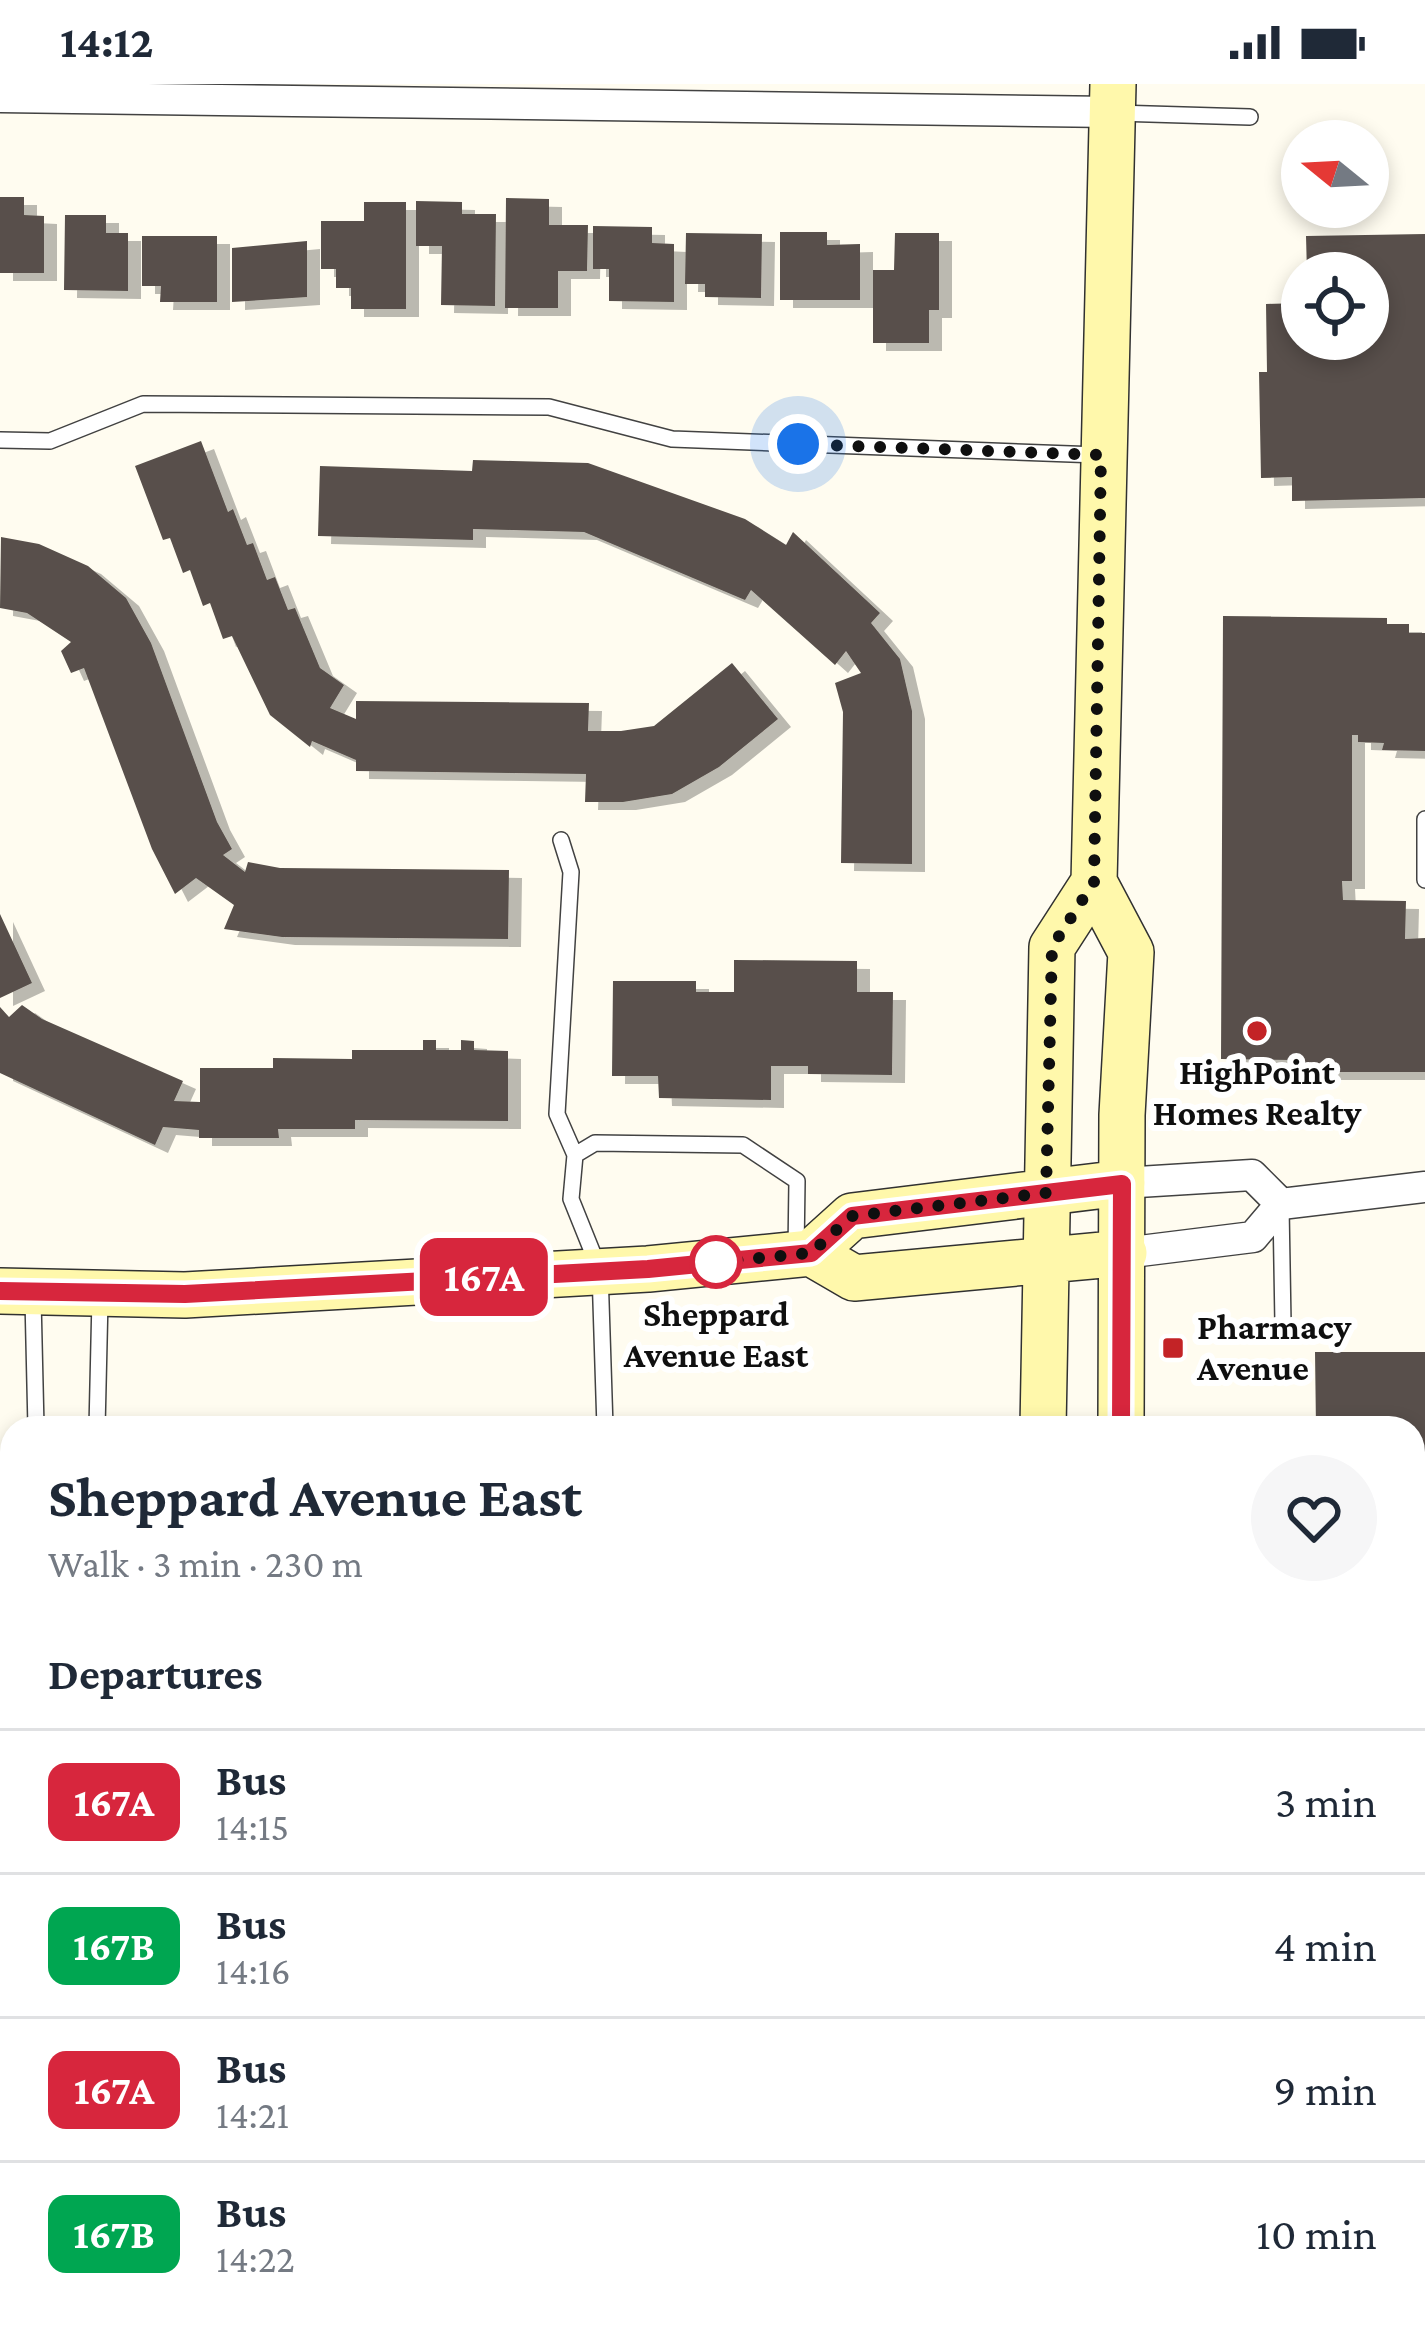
<!DOCTYPE html>
<meta charset="utf-8">
<style>
:root{--surface:#fff;--page:#f6f6f7;--text:#1f2937;--muted:#747a83;--line:#e0e1e3}
body{margin:0;font-family:"Crimson Pro",serif;background:var(--page);color:var(--text);height:100vh;display:flex;flex-direction:column;font-size:45px;white-space:nowrap}
*{box-sizing:border-box;margin:0}
p{font-size:39px;color:var(--muted)}
.icon{flex:none;width:66px;height:66px;fill:none;stroke:currentColor;stroke-width:2;stroke-linecap:round;stroke-linejoin:round}
.map{position:relative;flex:1;overflow:hidden}
.side{position:absolute;left:0px;top:1332px;width:1425px;height:915px;display:flex;flex-direction:column;background:var(--surface);border-radius:36px 36px 0 0;box-shadow:0 6px 18px #0003}
.side>*{flex:none}
.badge{padding:0 24px;border-radius:18px;font-size:42px;line-height:78px}
.needle{width:78px;rotate:288deg}
.fabs{position:absolute;left:1281px;top:36px;display:grid;gap:24px}
.fabs a{display:grid;place-items:center;width:108px;height:108px;border-radius:50%;background:var(--surface);box-shadow:0 6px 18px #0003;font-size:60px}
.you{position:absolute;width:60px;height:60px;margin:-30px;border:9px solid #fff;border-radius:50%;background:#1a73e8;box-shadow:0 0 0 18px #1a73e833}
.map>.badge{position:absolute;translate:-50% -50%;box-shadow:0 0 0 6px #fff}
h2{padding:0 48px;font-size:45px;line-height:108px}
.round{display:grid;place-items:center;flex:none;width:126px;height:126px;border-radius:63px;background:var(--page)}
.overview{display:flex;align-items:center;justify-content:space-between;height:204px;padding:0 48px}
h1{font-size:57px;font-weight:700;line-height:90px}
ul{padding:0;list-style:none}
li{display:flex;align-items:center;gap:36px;height:144px;padding:0 48px;border-top:3px solid var(--line)}
li div{flex:1}
li b{display:block;font-size:45px}
li em{font-style:normal}
li .badge{min-width:132px;font-weight:700;text-align:center}
.status{display:flex;justify-content:space-between;align-items:center;height:84px;padding:0 60px;background:var(--surface);direction:ltr}
.status svg{height:33px;fill:currentColor}
.map>svg:first-child{display:block}
.building{fill:#58504b;filter:url(#shadow)}
.lines{fill:none;stroke-linecap:round;stroke-linejoin:round}
.lane-casing{stroke:#424242;stroke-width:18}
.street-casing{stroke:#424242;stroke-width:33}
.secondary-casing{stroke:#313131;stroke-width:48}
.lane{stroke:#fff;stroke-width:15}
.street{stroke:#fff;stroke-width:30}
.secondary{stroke:#fff8ab;stroke-width:45}
.line-casing{stroke:#fff;stroke-width:27}
.line{stroke:#d7263d;stroke-width:18}
.walk{stroke:#0f0f0f;stroke-width:12;stroke-dasharray:0 21.6}
.poi-dot{fill:#c32326;stroke:#fff;stroke-width:4.5}
.stop-dot{fill:#fff;stroke:#d7263d;stroke-width:6}
.labels{text-anchor:middle;dominant-baseline:central;stroke-width:12;stroke-linejoin:round;paint-order:stroke}
.poi-label{font-size:36px;font-weight:bold;fill:#0f0f0f;stroke:#fff}
.stop-label{font-size:36px;font-weight:bold;fill:#0f0f0f;stroke:#fff}
</style>
<div class="status"><b>14:12</b><svg viewBox="0 0 49 12"><path d="M0 12V9h3v3zM5 12V6h3v6zM10 12V3h3v9zM15 12V0h3v12zM26 1h20v11H26zM47 4h2v5h-2z"/></svg></div>
<div class="map">
<svg width="1425" height="2245" viewBox="0 0 1425 2245">
<defs>
<filter id="shadow"><feDropShadow dx="13" dy="8" stdDeviation="0" flood-color="#0004"/></filter>
</defs>
<rect width="100%" height="100%" fill="#fffcf0"/>
<path class="building" d="M0,113H24V131L44,132V189H0Z
M506,114L549,115V141H588L587,187H558V224H505Z
M416,117L462,118V130H496L495,222L441,221L442,162H416Z
M364,118H406V225H351V204H336V185H321V137H364Z
M65,131H106V149H128V207L64,206Z
M593,142L652,143V159L674,160V218L609,217V185H593Z
M780,148H827V161L860,160V216H780Z
M686,149L762,150L761,214L705,213V200H685Z
M895,149H939V226H929V259H873V186H894Z
M1425,150V414L1292,417V393L1261,394L1259,288H1267L1266,220L1302,219V255H1368V189H1307L1306,152Z
M142,152H217V218H160L161,202H142Z
M307,157V213L232,218V164Z
M201,357L228,428L233,425L247,461L253,459L267,496L275,493L288,526L295,524L320,584L344,601L330,624L356,635V617L589,619L588,647H621L654,642L732,579L778,635L719,683L672,710L623,718H585L586,690L356,687V676L312,657L310,663L270,631L232,552L223,555L210,519L203,522L190,486L183,489L170,454L163,456L135,382Z
M473,376L588,379L745,435L786,461L793,448L880,529L871,539L900,575L912,627V780L841,779L843,628L835,599L861,589L846,567L835,581L751,506L745,516L584,448L473,445V456L318,452L320,382L472,387Z
M1,453L39,460L88,482L126,514L151,559L217,738L232,765L223,771L245,788L248,778L280,784L509,786L508,855L282,853L224,845L234,821L196,794L175,810L152,765L84,584L71,589L61,567L71,558L27,529L0,524Z
M1223,532L1387,534V540H1409V549H1425V667L1382,666L1384,659L1358,658V651H1352V797H1342L1343,816L1406,817L1405,855L1425,854V988H1301V971H1291L1290,976L1221,975Z
M0,830L32,899L0,914Z
M734,876L857,877V908H893L892,991L808,990V982H771V1016L659,1014L658,992H612L613,897H696V908H734Z
M22,921L42,935L183,997L174,1017L200,1018V984H273V974L352,975V966H423V956H436V966H461V956L474,957V966L508,967V1037L355,1036V1045H278L279,1054H199V1046L163,1043L155,1061L0,989V923L9,933Z
M1315,1268H1425V1550H1413V1344H1316Z
M0,1413L6,1414L7,1482L0,1483Z
M0,1545H7V1615L0,1614Z
M12,1741V1802H0V1742Z
M479,2235H512V2245H479Z
M1286,2235H1346V2245H1287Z"/>
<g class="lines">
<defs>
<path id="lane" d="M1116,29L1250,33
M0,356L50,357L143,320L549,323L672,355L1098,371
M1425,735V796
M561,756L571,788L557,1030L575,1071
M1281,1123L1283,1240
M33,1215L36,1344
M97,1344L100,1215
M605,1344L600,1187L571,1115L575,1071L595,1059L743,1061L797,1097L796,1168
M0,1847L12,1846
M0,2215V2217
M394,2235L406,2245
M596,2235V2245"/>
<path id="street" d="M0,13L1113,28
M1122,1099L1252,1091L1281,1120
M1124,1169L1253,1153L1281,1120L1425,1103"/>
<path id="secondary" d="M1113,0L1094,798L1131,868L1122,1031L1121,1344
M811,1169L852,1132L1122,1099
M0,1207L185,1211L648,1185L811,1169L854,1194L1124,1169
M1043,1344L1052,863L1094,798
M1101,2235V2245"/>
</defs>
<use href="#lane" class="lane-casing"/>
<use href="#street" class="street-casing"/>
<use href="#secondary" class="secondary-casing"/>
<use href="#lane" class="lane"/>
<use href="#street" class="street"/>
<use href="#secondary" class="secondary"/>
</g>
<g class="lines">
<defs>
<path id="line" d="M0,1207L185,1210L648,1185L811,1169L852,1132L1122,1100L1121,1344"/>
</defs>
<use href="#line" class="line-casing"/>
<use href="#line" class="line"/>
<path class="walk" d="M716,1178L811,1169L852,1132L1046,1109L1052,863L1094,798L1101,371L798,360"/>
</g>
<g class="poi-dot">
<circle cx="1257" cy="947" r="12"/>
<rect x="1161" y="1252" width="24" height="24" rx="6"/>
</g>
<circle class="stop-dot" cx="716" cy="1178" r="24"/>
<g class="labels">
<g class="poi-label">
<text x="1257" y="988">HighPoint<tspan x="1257" dy="41">Homes Realty</tspan></text>
<text x="1197" y="1243" text-anchor="start">Pharmacy<tspan x="1197" dy="41">Avenue</tspan></text>
</g>
<g class="stop-label">
<text x="716" y="1230">Sheppard<tspan x="716" dy="41">Avenue East</tspan></text>
</g>
</g>
</svg>
<div class="fabs">
<a><svg class="needle" viewBox="-14 -14 28 28"><path d="M0-13l5 13h-10z" fill="#e53935"/><path d="M0 13l5-13h-10z" fill="#747a83"/></svg></a>
<a><svg class="icon" aria-label="locate" viewBox="0 0 24 24"><circle cx="12" cy="12" r="6"/><path d="M12 2v4M12 18v4M2 12h4M18 12h4"/></svg></a>
</div>
<div class="you" style="left:798px;top:360px"></div>
<b class="badge" style="left:484px;top:1193px;background:#d7263d;color:#fff">167A</b>
<section class="side">
<div class="overview"><div><h1>Sheppard Avenue East</h1><p>Walk · 3 min · 230 m</p></div><a class="round"><svg class="icon" aria-label="heart" viewBox="0 0 24 24"><path d="M12 20l-8-8c-3-5 5-10 8-4 3-6 11-1 8 4z"/></svg></a></div>
<h2>Departures</h2>
<ul>
<li><span class="badge" style="background:#d7263d;color:#fff">167A</span><div><b>Bus</b><p>14:15</p></div><em>3 min</em></li>
<li><span class="badge" style="background:#00a651;color:#fff">167B</span><div><b>Bus</b><p>14:16</p></div><em>4 min</em></li>
<li><span class="badge" style="background:#d7263d;color:#fff">167A</span><div><b>Bus</b><p>14:21</p></div><em>9 min</em></li>
<li><span class="badge" style="background:#00a651;color:#fff">167B</span><div><b>Bus</b><p>14:22</p></div><em>10 min</em></li>
</ul>
</section>
</div>
